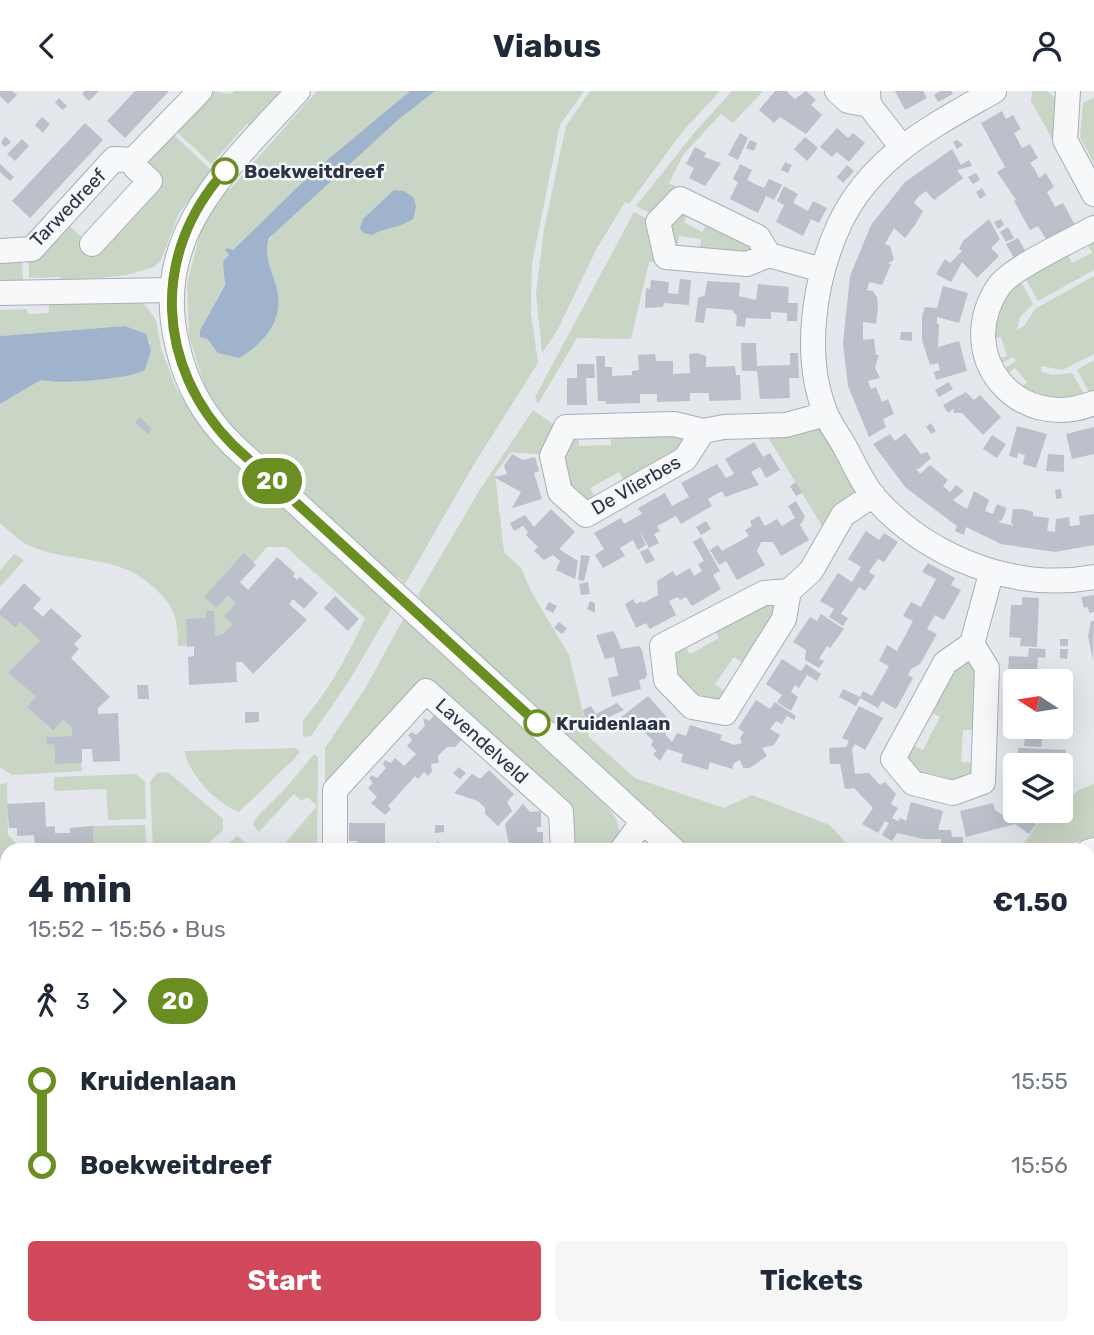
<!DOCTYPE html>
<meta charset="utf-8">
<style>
:root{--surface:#fff;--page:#f6f6f7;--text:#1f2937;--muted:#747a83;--accent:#d1495b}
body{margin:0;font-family:Rubik,sans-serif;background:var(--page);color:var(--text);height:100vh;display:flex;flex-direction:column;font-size:26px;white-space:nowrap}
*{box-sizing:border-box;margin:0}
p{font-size:23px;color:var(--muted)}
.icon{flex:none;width:38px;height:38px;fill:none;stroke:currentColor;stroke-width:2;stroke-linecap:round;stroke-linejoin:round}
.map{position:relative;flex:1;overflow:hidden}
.drawer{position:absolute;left:0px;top:752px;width:1096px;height:492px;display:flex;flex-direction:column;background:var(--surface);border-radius:21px 21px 0 0;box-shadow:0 7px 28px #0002}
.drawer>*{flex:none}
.badge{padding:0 14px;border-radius:23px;font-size:24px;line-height:46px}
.needle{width:46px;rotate:282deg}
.fabs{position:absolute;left:1003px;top:578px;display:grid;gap:14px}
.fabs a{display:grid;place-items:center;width:70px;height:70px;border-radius:7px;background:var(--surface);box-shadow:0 7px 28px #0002;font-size:35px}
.map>.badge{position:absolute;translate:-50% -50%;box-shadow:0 0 0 4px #fff}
.legs{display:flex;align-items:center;gap:10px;height:77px;padding:0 28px;font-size:23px}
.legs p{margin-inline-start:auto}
.headline{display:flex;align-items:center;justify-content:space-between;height:119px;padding:0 28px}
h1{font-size:38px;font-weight:700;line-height:52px}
.primary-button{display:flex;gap:14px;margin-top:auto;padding:14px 28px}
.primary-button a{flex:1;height:80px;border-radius:7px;background:var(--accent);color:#fff;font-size:28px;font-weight:700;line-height:80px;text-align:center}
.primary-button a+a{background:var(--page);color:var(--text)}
ul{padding:0 28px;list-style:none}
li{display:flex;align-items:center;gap:24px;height:84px;font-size:26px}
li i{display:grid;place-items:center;width:10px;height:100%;margin:0 9px;background:currentColor}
li i::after{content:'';width:18px;height:18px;margin:-9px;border:5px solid;border-radius:50%;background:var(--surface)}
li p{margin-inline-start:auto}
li:first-child i{background:linear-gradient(#0000 50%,currentColor 0)}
li:last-child i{background:linear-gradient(currentColor 50%,#0000 0)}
header{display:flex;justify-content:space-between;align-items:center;height:91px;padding:0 28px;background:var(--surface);font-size:32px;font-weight:700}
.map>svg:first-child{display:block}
.green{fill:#c9d6c5}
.water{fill:#9fb4cc}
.building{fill:#bbc0ca}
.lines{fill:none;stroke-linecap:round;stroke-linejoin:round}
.minor-casing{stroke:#a9aeb7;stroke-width:26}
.minor{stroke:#f7f8fa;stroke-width:24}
.line-1-casing{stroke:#fff;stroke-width:16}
.line-1{stroke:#6b8e23;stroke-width:10}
.stop-1-dot{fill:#fff;stroke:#6b8e23;stroke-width:3.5}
.labels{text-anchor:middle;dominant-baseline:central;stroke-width:5;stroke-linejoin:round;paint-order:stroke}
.stop-label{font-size:19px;font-weight:bold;fill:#2b3445;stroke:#f4f6f9;text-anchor:start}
.street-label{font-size:19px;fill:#2b3445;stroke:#f4f6f9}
</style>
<header><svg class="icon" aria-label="back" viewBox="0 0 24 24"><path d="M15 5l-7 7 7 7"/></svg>Viabus<svg class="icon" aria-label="person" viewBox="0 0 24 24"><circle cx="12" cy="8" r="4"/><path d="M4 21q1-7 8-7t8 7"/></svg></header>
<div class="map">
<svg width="1094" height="1244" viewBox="0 0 1094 1244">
<rect width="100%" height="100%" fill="#e4e7ec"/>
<path class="green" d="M211,0L231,3L234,0H284L251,36L247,33L211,73L174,38Z
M317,0H410L314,80L233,159L228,157C230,170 222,179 225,193L200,239V245L207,248L210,254L269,174C266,158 266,150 277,137L398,29L435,0H584L560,34L532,173L531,222L538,272L476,370L405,493L398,486L395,489L238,345L207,302L189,245L187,193L202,135L225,95L230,98Z
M590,0H720L683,40L629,113L625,111L596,159L557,240L542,262L536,203L544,138L566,35Z
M732,0H763L733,32L721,23L683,64L669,92L678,97L652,123L636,115L694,42Z
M1032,0H1047L1058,9L1056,48H1052L1031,10Z
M1094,6V72L1080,46L1083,12Z
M171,41L212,80L179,122L161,169L154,176L127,184L60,191V186L29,187L28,162L64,130L94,158L159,90L146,68Z
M678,119H690L684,131L702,141L709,129L758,159L745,164L700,162L701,148L679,145L677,159L666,135Z
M634,121L649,129L656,171H649L631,248L577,247L538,313L535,306Z
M1094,144V179L1038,210L1024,185L1066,160L1072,172L1092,162L1085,149Z
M22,164L23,192L0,193V165Z
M1094,185V263L1062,279L1042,275L1041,280L1051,284L1072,282L1087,307L1073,312L1017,300L1027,291L1015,277L1004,285L1000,280L1016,270L1013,266L997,275L994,269L1007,265L1001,246L988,249L993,217L1019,187L1033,213L1020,226L1017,239L1024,235L1035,218Z
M49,208L139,211L146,215L156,229L161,258L176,297L200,336L392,517L349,590L311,645L303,646V629C330,598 348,564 365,527L286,456H267L233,495L250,514L223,553L178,555C178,527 174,514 152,495C116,462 71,473 30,455C19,450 9,440 0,432V313L41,289C55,293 64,289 79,288C104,286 121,285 145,279L150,251L125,235L0,245V219L27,218L28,223L49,222Z
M1094,269V304L1091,305L1077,279Z
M533,319L559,337L545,364L511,361L495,383L504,461L521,477L531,500L569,564L589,646L635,687L724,717L752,704L830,734L852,759H692L427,518L418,504L479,400Z
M810,334L823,337L855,391L856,402L825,440L765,341Z
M637,340L689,347L678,361L625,392L619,381L590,397L596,408L587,413L567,398L558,363L578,342L579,355L611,354V341Z
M14,463L24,469L0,496V480Z
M779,508L776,529L746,574L734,566L715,593L727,602L719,615L696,609L671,584L670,561L683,552L690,563L719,547L713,535Z
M0,524L14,537L20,531L40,550L9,582L36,605L27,616L52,640L63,629L72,637V645L47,646V653H54L55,673L81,672L82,680L12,684L0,676Z
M405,525L606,714C620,730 622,740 615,759H569L568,715L430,590H420L325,693V657L366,596Z
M969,562L980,582L977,639H963L961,671L975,672V684L950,695L917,686L901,668L909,652L923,659L940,626L927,619L950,576Z
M296,657L300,661L294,668L239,721C218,713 191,686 185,663V660Z
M314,663L318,666L317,759H293L285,752L317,715L307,706L302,710L294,703L259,741L253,734L254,729L285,698Z
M168,681L223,728V739L201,759H153L150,691L157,682Z
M136,683L145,691L146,728L108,729L106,698L54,700V686Z
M7,691L8,744L22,759L7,760V857L0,853V694Z
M1094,693V747L1046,759L998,760C1006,757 1018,756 1024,751C1036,739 1041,719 1060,719L1061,713L1079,699Z
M145,734L146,759H94L93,735Z
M237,745L248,753L242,759H222Z
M1094,767V810L1089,808L1088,769Z
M0,858L7,864V921L0,927Z
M1088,1039H1094V1170L1089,1173Z
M209,1237H237L235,1244H203Z"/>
<path class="water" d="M410,0H435L398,29L269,147C264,164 271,178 276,195C286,227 265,252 239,267L218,262L207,248L200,246V239L225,194L223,170L229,164L225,159L228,157L233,159L314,80Z
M394,99L404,100L414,107L416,116L413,128C400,137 385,136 372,144L363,142L360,137L363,128Z
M125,235L146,243L151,259L145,279C130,288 57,294 41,289L0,313V245Z"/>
<path class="building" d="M0,0H12L17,4L8,13L0,5Z
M85,0H99L89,10L82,3Z
M135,0H169L125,47L107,30Z
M775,0H786L795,8L806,0L816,9L811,14L822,24L806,43L780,26L774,32L759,19Z
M895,0H923L927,7L905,19Z
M940,0H951L953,3L938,11L934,4Z
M59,7L67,15L63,19L55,12Z
M1002,20L1006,28L1013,24L1021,38L1014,42L1022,57L1030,53L1038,67L1030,72L1035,79L1039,87L1046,82L1054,96L1047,101L1055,116L1063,112L1075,134L1047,150L1038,135L1030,139L1014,110L1016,109L997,81L1005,76L981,32Z
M42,26L50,33L43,42L35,34Z
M85,32L103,49L30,127L12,110Z
M837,37L848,47L853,42L865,52L849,71L837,61L832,66L820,56Z
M740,42L748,47L738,69L728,64Z
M5,45L11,51L5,56L1,52Z
M805,46L818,57L807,70L794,58Z
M22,48L29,55L15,70L7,63Z
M750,49L757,52L754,60L746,57Z
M957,49L963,54L957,58L953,51Z
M695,56L706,62L704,66L721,72L705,95L689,87L694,77L686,73Z
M952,58L961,74L969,69L972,75L957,79L963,87L934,109L926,100L919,105L914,112L923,120L915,134L905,147L894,137L885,153L890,155L894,169L888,172L891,173L882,194L869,191L867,199L873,200L877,206L878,217L876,233L863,231V249L874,248L876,264H879L875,277L880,287L868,290L871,298L876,296L882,311L888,308L894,323L883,328L886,336L869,346L848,295L843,252L850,185L871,134L905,91Z
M785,71L792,74L788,82L781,79Z
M0,73L14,86L10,90L0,81Z
M740,73L752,79L747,89L755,93L764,97L769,88L782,94L774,109L766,105L758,122L730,108L738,91L733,88Z
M847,74L854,80L843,92L837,86Z
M976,82L980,89L973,93L968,86Z
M784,95L798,103L793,112L808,120L813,110L827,117L819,132L811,128L803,145L776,131L784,114L777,110Z
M982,97L986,104L980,108L976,101Z
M989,128L1000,148L991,157L999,165L977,187L962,171L951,191L936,183L945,168L950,172L962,160L959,158L963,150Z
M1001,128L1004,134L998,138L994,131Z
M1008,136L1014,147L1006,151L1000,141Z
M1018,147L1026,161L1014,167L1006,153Z
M680,188L691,189L689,214L664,212L663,216L645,217L646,197L650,198L651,189L669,191L668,202L678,203Z
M707,190L740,192L739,205L756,209L758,193L789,196L788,212H798L797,230H787V222L771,221V228L746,227L745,236L736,235L737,225L732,219L706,217L704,232L695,231L698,207L705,204Z
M943,195L968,202L959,232L937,226V233H939L938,256L959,250L967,280L936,289L934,281L940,279L938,272L930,274L922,249V225L925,216L937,217Z
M901,241H912V250L900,249Z
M741,252H756L757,275L790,274V262H798L799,287H789L790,307L760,308L757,280H742Z
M697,262L706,265V276L735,275L736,284H740L741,309L709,310V302H690V310L657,311V303H640V312L606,313V310H598L596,265H605V276H612V285L632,284V280L639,279L638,264L655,263L656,270H673V283L690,282L689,263Z
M577,273H594L595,287H586L587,314H567V287H577Z
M949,291L953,298L939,306L935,299Z
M966,301L974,309L980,304L1001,326L983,344L962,322H954L953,318L948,322L943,314Z
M140,326L152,338L148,343L135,332Z
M931,332L936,340L931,343L926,336Z
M1017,335L1047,343L1036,377L1023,373L1025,364L1018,362L1017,367L1009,365Z
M1094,336V363L1072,368L1066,343Z
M905,342L921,363L927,361L931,367L919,378L916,377L920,383L930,374L948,389L943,395L950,401L956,394L964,400L953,409L960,414L967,418L974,400L989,409L985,420L993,423L997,413L1007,417L1002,429L998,431L1014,435L1011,432L1013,418H1023L1033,421V425L1049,427L1047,440L1055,441L1056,428L1069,426L1070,435L1080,434L1079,425L1094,423V454L1055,461L1001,453L966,436L964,444L955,440L957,435L906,397L873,353L890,343L895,350Z
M992,344L1006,353L997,367L983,358Z
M754,351L763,366L770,362L780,379L766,387L760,376L751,381L759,394L725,406L722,400L708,408L712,415L681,433L676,425L657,435L660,440L654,443L659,452L649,457L639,439L646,454L638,459L633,449L620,457L625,465L603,477L595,464L604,458L594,442L621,427L624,433L642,423L638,417L665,402L672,415L689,406L681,392L717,373L726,387L734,383L725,368Z
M512,363L523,369L535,366L539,380L534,382L542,408L512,417L521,401L494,386L507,383L504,375Z
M1048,363L1064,364V381L1046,380Z
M796,391L802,402L796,405L790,395Z
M1061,398L1062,407L1056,408L1055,399Z
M796,410L805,426L800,434L809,449L781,465L773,451H761L757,460L765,474L737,489L726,470L719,474L710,459L718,454L722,460L749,445L745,439L752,435L750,430L759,425L765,435L777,428L782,435L795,427L788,415Z
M551,418L575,441L559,458L578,470L575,488L556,479L560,470L553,464L544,469L534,460L538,456L526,444L528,441L523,435L514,440L510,432L525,424L534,436Z
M706,430L711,438L701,444L696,436Z
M866,440L879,449L884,442L898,451L884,471L878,468L869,481L875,485L865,500L859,496L841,523L848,527L843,535L829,526L834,518L820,510L838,482L852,491L861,476L848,468Z
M701,446L720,480L713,484L721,498L692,515L686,506L680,509L678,506L669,510L676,524L650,538L646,532L636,537L625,513L633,508L636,513L642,510L643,512L658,504L657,490L673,480L676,485L690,477L694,485L702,480L698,473L704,470L693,451Z
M648,457L655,469L646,473L640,461Z
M244,462L256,474L240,491L248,499L277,466L295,482L293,485L297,489L300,486L318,502L304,518L293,508L289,513L307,529L253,583L242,571H236L237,591L189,594L188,566L194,565V555L187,556L186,528L206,527V520H214L215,545L222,544L233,533L224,525L236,512L228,504L216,517L204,506Z
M581,464L590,465L584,490L578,489Z
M928,472L955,487L951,494L961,499L944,529L935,524L927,538L937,543L920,573L911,578L908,584L913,587L896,618L882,610L878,617L860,607L856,615L839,606L843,598L860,606L863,600L872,605L889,575L879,570L887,554L897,560L913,530L903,525L911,511L921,516L936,488L922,481Z
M588,491L590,503L581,504L579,493Z
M24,492L41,508L33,517L43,526L51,517L82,545L74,553L79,558L71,567L110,606L98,617V623L118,622L120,670L93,671L92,658H82V672L55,673L54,653L47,654L46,646L72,645V637L63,629L53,640L27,616L36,605L8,582L40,550L20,531L15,537L0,524V519Z
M1094,504V521L1089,522L1088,516L1084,517L1081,506Z
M335,505L359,528L348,540L324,517Z
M1022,506L1039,507L1037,556L1020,555L1021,547L1009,546L1011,514H1022Z
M590,510L595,512V522L587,518Z
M549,511L557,515L553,522L545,518Z
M821,523L844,538L830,557L827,555L819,568L824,570L819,577L805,569L806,559L793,551L810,526L817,530Z
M1091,530H1094L1093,569L1088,545Z
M559,531L567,537L562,543L554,537Z
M614,540L621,558L639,555L642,559L647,583L645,588L639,589L641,598L612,606L608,587L618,585L614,566L605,568L596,544Z
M1060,548H1068V555H1060Z
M1029,557L1046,558L1045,567L1038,566L1037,582L1031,581L1030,590H1015V596H1007L1009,565L1028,566Z
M1060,558H1068L1067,568L1060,567Z
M782,568L801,580L806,573L821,583L817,590L807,584L799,597L795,594L791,601L798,606L791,620L777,611L782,604L766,593Z
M137,594H148L149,608H138Z
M648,605L672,632L665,643L672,651L677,642L686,645L690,634L722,644L720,649L735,654L742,652L740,647L744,641L738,637L756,609L770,618L775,611L796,625L794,629L787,625L782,633L776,630L770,638L780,644L774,654L762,657L767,665L750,677H743L740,669L734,672L732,678L710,671L708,679L681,671L683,663L667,658L660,670L653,663L657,660L651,654L653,650L633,629L625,633L620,627Z
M617,612L624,619L587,636L583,619L591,615L596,623Z
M859,615L883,627L865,659L855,653L852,658L855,683L869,682L880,694L885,691L896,703L891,713L898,717L892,727L898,730L900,727L906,730L911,711L943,720L938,739H951L952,746H963V760H941V748H924L897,742L892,750L882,744L889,732L885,730L878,742L862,733L873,717L854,697L845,698L840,673H830L829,657L846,656L849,650L842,647Z
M1006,615H1015V635H1028V647H1042L1041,656L1024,655L1025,647L1005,646Z
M245,621H259V631L245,632Z
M434,624L443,633L449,626L467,643L455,656H447L438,665L439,672L431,673L432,680L428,685L424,681L418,688L415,685L388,715L391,718L385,724L371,712L377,706L368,697L373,692L369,687L372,684L377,687L386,677L383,673L385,669L391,672L395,667L404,675L416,663L407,655L412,649L408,644L412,641L416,644L425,635L423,627L430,630Z
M1018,657L1066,659V666L1044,665V674H1015V719L1036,722L1031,730L1036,733L1029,743L1015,733L966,746L960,720L993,712L995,719L1006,726L1013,716L1008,712V699L1003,698L1004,681H1011V664H1018Z
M459,676L466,682L460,688L453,682Z
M489,679L514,703L507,711L512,720L498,735L485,723V717L478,710L454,702L472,683L480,688Z
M45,711L46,736L55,735V742H70V737L93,735L94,760H56V752L35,753L34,744L17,745V737H9L7,713Z
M523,713L530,721L541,720V736H537V741H543V759L513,760L508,749L505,733Z
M349,732H385V760H357V750H349Z
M435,734H444V741L435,742Z
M438,750L441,758L429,760Z
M1093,857H1094V884L1088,882V869Z
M1088,966L1094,968V986H1088Z
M7,1012V1058L0,1064V1032L6,1026L0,1019Z
M0,1113L7,1121V1127L2,1132L7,1138V1148L0,1155Z
M50,1237H97L90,1244H56Z
M255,1237H281L278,1244H263L264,1241Z
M324,1237H393L394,1239L384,1244H380L377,1238L366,1244H323L320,1241Z
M639,1237H648L651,1244H642Z
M679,1237H704L708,1244H682Z
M880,1237H943L930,1244H887Z"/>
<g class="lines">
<defs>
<path id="minor" d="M298,0C231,74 150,142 177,253C186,294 204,325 233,354L675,760
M837,0L848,10L869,14
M868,0L869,14L901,55
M994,0C933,35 872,65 840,132C814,188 802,265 826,323C831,335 839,345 845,356C854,372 862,392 874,406C927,466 1014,501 1094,486
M1068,0L1065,49L1094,103
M1094,137C1073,149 1011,177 999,195C952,264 1017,343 1094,312
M92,153L150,90L135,76L133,69
M0,160L32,158L114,68L133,69L200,0
M769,164L758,146L680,108L658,131L666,166L747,173L769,164L822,179
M0,202L171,199
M674,333L703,340L685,368L586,424L560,401L552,365L566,336Z
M703,340L724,336L786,334L826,323
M789,500L784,528L725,622L692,616L666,589L662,555L764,502L789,500L811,480L843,424L873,404
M972,553L987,577L983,691L953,702L913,692L893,668L945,572L972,553L991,483
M335,760V699L426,600L561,721L563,760
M621,760L643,730
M1088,761L1094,759
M1088,837L1094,839
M0,992L7,986
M1088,1028L1094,1029
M0,1204L7,1212
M1088,1207L1094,1204
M30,1237L36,1244
M732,1237L735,1244
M872,1237L876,1244
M1076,1237L1079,1244
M173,1244L179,1237
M302,1244L304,1237
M1013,1244L1027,1237"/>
</defs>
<use href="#minor" class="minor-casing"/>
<use href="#minor" class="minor"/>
</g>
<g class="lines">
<defs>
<path id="line-1" d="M225,80C150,163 156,276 233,354L537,632"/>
</defs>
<use href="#line-1" class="line-1-casing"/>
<use href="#line-1" class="line-1"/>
</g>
<g class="stop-1-dot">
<circle cx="225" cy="80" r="12"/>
<circle cx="537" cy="632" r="12"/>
</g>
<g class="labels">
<g class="stop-label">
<text x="244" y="80">Boekweitdreef</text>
<text x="556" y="632">Kruidenlaan</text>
</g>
<g class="street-label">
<text transform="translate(68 117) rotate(-46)">Tarwedreef</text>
<text transform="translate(636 394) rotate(-30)">De Vlierbes</text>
<text transform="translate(482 650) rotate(42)">Lavendelveld</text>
</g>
</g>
</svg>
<div class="fabs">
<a><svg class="needle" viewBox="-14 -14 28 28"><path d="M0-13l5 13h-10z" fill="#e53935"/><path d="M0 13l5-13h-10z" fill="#747a83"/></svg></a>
<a><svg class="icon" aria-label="layers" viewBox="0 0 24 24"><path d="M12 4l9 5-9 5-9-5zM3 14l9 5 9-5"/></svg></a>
</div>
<b class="badge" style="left:272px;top:390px;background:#6b8e23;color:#fff">20</b>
<section class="drawer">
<div class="headline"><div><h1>4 min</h1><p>15:52 – 15:56 · Bus</p></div><b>€1.50</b></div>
<div class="legs"><svg class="icon" aria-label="walk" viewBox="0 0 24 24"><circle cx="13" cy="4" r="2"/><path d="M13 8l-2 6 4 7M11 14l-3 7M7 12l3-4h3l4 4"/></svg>3<svg class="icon" aria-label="forward" viewBox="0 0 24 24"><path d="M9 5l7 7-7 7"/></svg><b class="badge" style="background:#6b8e23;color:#fff">20</b></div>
<ul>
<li><i style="color:#6b8e23"></i><b>Kruidenlaan</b><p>15:55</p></li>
<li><i style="color:#6b8e23"></i><b>Boekweitdreef</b><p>15:56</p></li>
</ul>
<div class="primary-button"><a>Start</a><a>Tickets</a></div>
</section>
</div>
